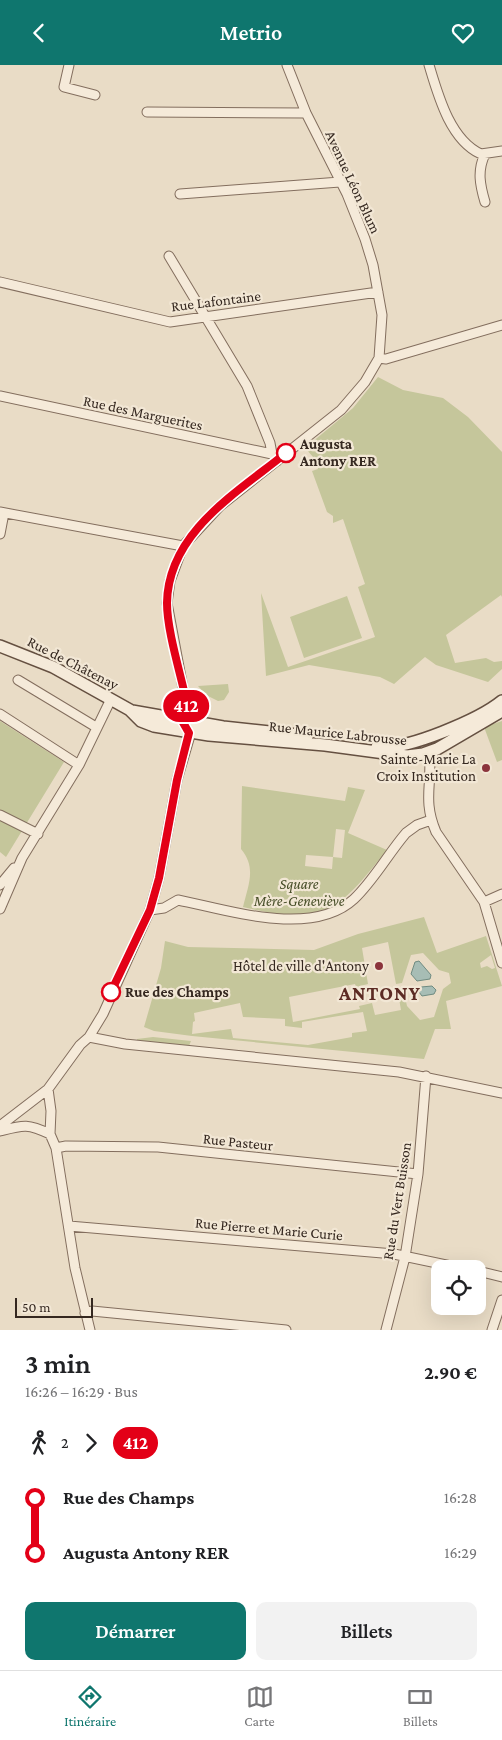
<!DOCTYPE html>
<html lang="fr">
<meta charset="utf-8">
<style>
:root{--surface:#fff;--page:#f2f2f2;--text:#202124;--muted:#757577;--line:#e0e0e0;--accent:#0f766e}
body{margin:0;font-family:"Crimson Pro",serif;background:var(--page);color:var(--text);height:100vh;display:flex;flex-direction:column;font-size:19px;white-space:nowrap}
*{box-sizing:border-box;margin:0}
p{font-size:16px;color:var(--muted)}
.icon{flex:none;width:28px;height:28px;fill:none;stroke:currentColor;stroke-width:2;stroke-linecap:round;stroke-linejoin:round}
.map{position:relative;height:1265px;overflow:hidden}
.side{display:flex;flex-direction:column;background:var(--surface);flex:1}
.side>*{flex:none}
.badge{padding:0 10px;border-radius:16px;font-size:18px;line-height:32px}
.fabs{position:absolute;left:431px;top:1195px;display:grid;gap:10px}
.fabs a{display:grid;place-items:center;width:55px;height:55px;border-radius:10px;background:var(--surface);box-shadow:0 5px 20px #0002;font-size:25px}
.scale{position:absolute;left:15px;bottom:12px;width:78px;box-sizing:border-box;padding-left:5px;border:2px solid #352820;border-top:0;font-size:14px;line-height:18px;white-space:nowrap;color:#352820;-webkit-text-stroke:4px #f2e7d5;paint-order:stroke}
.map>.badge{position:absolute;translate:-50% -50%;box-shadow:0 0 0 2px #fff}
.legs{display:flex;align-items:center;gap:8px;height:55px;padding:0 25px;font-size:16px}
.legs p{margin-inline-start:auto}
.headline{display:flex;align-items:center;justify-content:space-between;height:85px;padding:0 25px}
h1{font-size:28px;font-weight:600;line-height:38px}
.cta{display:flex;gap:10px;margin-top:auto;padding:10px 25px}
.cta a{flex:1;height:58px;border-radius:10px;background:var(--accent);color:#fff;font-size:20px;font-weight:600;line-height:58px;text-align:center}
.cta a+a{background:var(--page);color:var(--text)}
ul{padding:0 25px;list-style:none}
li{display:flex;align-items:center;gap:18px;height:55px;font-size:19px}
li i{display:grid;place-items:center;width:8px;height:100%;margin:0 6px;background:currentColor}
li i::after{content:'';width:12px;height:12px;margin:-6px;border:4px solid;border-radius:50%;background:var(--surface)}
li p{margin-inline-start:auto}
li:first-child i{background:linear-gradient(#0000 50%,currentColor 0)}
li:last-child i{background:linear-gradient(currentColor 50%,#0000 0)}
header{display:flex;justify-content:space-between;align-items:center;height:65px;padding:0 25px;background:var(--accent);color:#fff;font-size:22px;font-weight:600}
.tabs{display:flex;justify-content:space-around;align-items:center;height:70px;border-top:1px solid var(--line);background:var(--surface);font-size:14px;color:var(--muted)}
.tabs a{display:grid;justify-items:center;gap:2px}
.tabs .current{color:var(--accent)}
.map>svg:first-child{display:block}
.green{fill:#c5c69b;fill-rule:evenodd}
.water{fill:#a7bdb5;stroke:#6f8b81}
.lines{fill:none;stroke-linecap:round;stroke-linejoin:round}
.street-casing{stroke:#836e5e;stroke-width:11}
.secondary-casing{stroke:#655041;stroke-width:14}
.street{stroke:#f5ead9;stroke-width:9}
.secondary{stroke:#f5ead9;stroke-width:11}
.line-1-casing{stroke:#fff;stroke-width:11}
.line-1{stroke:#e30017;stroke-width:8}
.stop-1-dot{fill:#fff;stroke:#e30017;stroke-width:2.5}
.poi-dot{fill:#8b343c;stroke:#f2e7d5;stroke-width:2}
.labels{text-anchor:middle;dominant-baseline:central;stroke-width:4.5;stroke-linejoin:round;paint-order:stroke}
.street-label{font-size:15px;fill:#352820;stroke:#f2e7d5}
.stop-label{font-size:15px;font-weight:bold;fill:#352820;stroke:#f2e7d5;text-anchor:start}
.poi-label{font-size:15px;fill:#352820;stroke:#f2e7d5;text-anchor:end}
.park-label{font-size:15px;font-style:italic;fill:#484f29;stroke:#f2e7d5}
.district-label{font-size:20px;font-weight:bold;letter-spacing:1px;fill:#5c2b24;stroke:#f2e7d5}
</style>
<header><svg class="icon" aria-label="back" viewBox="0 0 24 24"><path d="M15 5l-7 7 7 7"/></svg>Metrio<svg class="icon" aria-label="heart" viewBox="0 0 24 24"><path d="M12 20l-8-8c-3-5 5-10 8-4 3-6 11-1 8 4z"/></svg></header>
<div class="map">
<svg width="502" height="1265" viewBox="0 0 502 1265">
<rect width="100%" height="100%" fill="#e9dcc6"/>
<path class="green" d="M378,312L403,325L443,333L468,352L502,387V532L501,530L446,570L455,598L486,593L494,597L502,596V604L488,617L436,600L425,592L394,619L380,612L309,600L266,611L261,528L288,602L375,572L358,522L365,519L343,454L333,458V451L327,447L312,406L318,404L314,393L305,383L353,343Z
M347,531L362,573L304,593L290,552Z
M228,619L229,627L224,635L218,636L206,630L198,621Z
M0,656L64,697L6,792L0,787Z
M502,656V695L497,697L484,662Z
M242,721L345,736L348,722L365,725L348,768L387,785C338,846 325,862 243,842C248,820 257,803 241,784ZM336,764L345,765L342,793L333,792ZM306,790L333,792L332,804L305,801Z
M424,852L437,888L486,871L502,921L446,936L451,964H435L424,994L192,971L154,966L144,962L161,903L165,876L188,882L314,885L358,869ZM388,877L396,919L402,918L411,890L423,888L439,905L449,908L451,918L443,924L434,952L420,955L407,941L404,928H398L401,945L375,950L372,938L359,941L360,944L293,957L289,932L355,919L356,922L368,919L362,883ZM491,890L495,903L492,904L487,901L481,903L480,898ZM240,938L243,952L285,954V961L302,963V957L363,947L367,966L352,968V972L308,980L233,973L231,964L192,969L193,957L195,956L194,948Z
M153,972L191,976L189,981L137,976V974Z"/>
<path class="water" d="M419,896L431,910L430,914L417,916L411,909L415,897Z
M432,921L436,925L434,929L422,931L419,927L421,922Z"/>
<g class="lines">
<defs>
<path id="street" d="M69,0L64,22L95,30
M429,0C438,30 450,75 481,89L502,86
M147,47L306,48
M485,89C477,106 480,120 485,137
M180,129L340,117
M169,191L247,321L270,378L272,389
M0,217L170,257L378,227
M379,293L386,294L502,260
M0,331L272,389L277,396
M0,447L183,481
M0,469L4,448
M18,615L96,662
M0,649L79,700
M429,687C433,719 422,734 436,767L484,837L502,898
M0,750L38,769
M0,820L14,803
M484,837L502,829
M0,844L22,793L79,700L111,634
M150,845L164,843L178,835C228,845 312,873 354,834C374,815 388,789 406,768L417,760L431,755
M89,972L125,979L399,1007L502,1028
M48,1024L51,1046L50,1069L56,1083L75,1203L90,1265
M0,1061L48,1024L80,980L89,972L103,949L150,845L159,813L177,715L194,657L186,639L167,538L170,516L183,481L220,441L341,345L365,317L379,293L382,250L373,200L365,174L347,129L306,48L287,0
M0,1066C23,1060 27,1058 50,1069
M56,1083L66,1081L158,1082L418,1109
M69,1161L394,1189L465,1204
M478,1206L502,1212
M85,1248L92,1246L286,1265
M386,1265L405,1192L418,1109L426,1011
M492,1265L502,1235"/>
<path id="secondary" d="M0,581L53,602L130,645L141,656L154,661L209,670L325,680L407,691L423,689L437,684L502,646
M132,646L223,662L307,671
M377,682C406,686 480,654 502,636"/>
</defs>
<use href="#street" class="street-casing"/>
<use href="#secondary" class="secondary-casing"/>
<use href="#street" class="street"/>
<use href="#secondary" class="secondary"/>
</g>
<g class="lines">
<defs>
<path id="line-1" d="M111,927L150,845L159,813L177,715L189,668L181,654L187,639C181,610 167,566 167,538C168,467 238,427 286,388"/>
</defs>
<use href="#line-1" class="line-1-casing"/>
<use href="#line-1" class="line-1"/>
</g>
<g class="stop-1-dot">
<circle cx="286" cy="388" r="9"/>
<circle cx="111" cy="927" r="9"/>
</g>
<g class="poi-dot">
<circle cx="486" cy="703" r="5"/>
<circle cx="379" cy="901" r="5"/>
</g>
<g class="labels">
<g class="street-label">
<text transform="translate(353 117) rotate(65)">Avenue Léon Blum</text>
<text transform="translate(216 236) rotate(-7)">Rue Lafontaine</text>
<text transform="translate(143 348) rotate(12)">Rue des Marguerites</text>
<text transform="translate(73 598) rotate(27)">Rue de Châtenay</text>
<text transform="translate(338 668) rotate(6)">Rue Maurice Labrousse</text>
<text transform="translate(238 1077) rotate(6)">Rue Pasteur</text>
<text transform="translate(397 1136) rotate(-81)">Rue du Vert Buisson</text>
<text transform="translate(269 1164) rotate(5)">Rue Pierre et Marie Curie</text>
</g>
<g class="stop-label">
<text x="300" y="379">Augusta<tspan x="300" dy="17">Antony RER</tspan></text>
<text x="125" y="927">Rue des Champs</text>
</g>
<g class="poi-label">
<text x="476" y="694">Sainte-Marie La<tspan x="476" dy="17">Croix Institution</tspan></text>
<text x="369" y="901">Hôtel de ville d'Antony</text>
</g>
<g class="park-label">
<text x="299" y="819">Square<tspan x="299" dy="17">Mère-Geneviève</tspan></text>
</g>
<g class="district-label">
<text x="380" y="928">ANTONY</text>
</g>
</g>
</svg>
<div class="fabs">
<a><svg class="icon" aria-label="locate" viewBox="0 0 24 24"><circle cx="12" cy="12" r="6"/><path d="M12 2v4M12 18v4M2 12h4M18 12h4"/></svg></a>
</div>
<div class="scale">50 m</div>
<b class="badge" style="left:186px;top:641px;background:#e30017;color:#fff">412</b>
</div>
<section class="side">
<div class="headline"><div><h1>3 min</h1><p>16:26 – 16:29 · Bus</p></div><b>2.90 €</b></div>
<div class="legs"><svg class="icon" aria-label="walk" viewBox="0 0 24 24"><circle cx="13" cy="4" r="2"/><path d="M13 8l-2 6 4 7M11 14l-3 7M7 12l3-4h3l4 4"/></svg>2<svg class="icon" aria-label="forward" viewBox="0 0 24 24"><path d="M9 5l7 7-7 7"/></svg><b class="badge" style="background:#e30017;color:#fff">412</b></div>
<ul>
<li><i style="color:#e30017"></i><b>Rue des Champs</b><p>16:28</p></li>
<li><i style="color:#e30017"></i><b>Augusta Antony RER</b><p>16:29</p></li>
</ul>
<div class="cta"><a>Démarrer</a><a>Billets</a></div>
</section>
<nav class="tabs">
<a class="current"><svg class="icon" aria-label="directions" viewBox="0 0 24 24"><path d="M12 3l9 9-9 9-9-9zM9 14v-3h6M13 9l2 2-2 2"/></svg>Itinéraire</a>
<a><svg class="icon" aria-label="map" viewBox="0 0 24 24"><path d="M3 6l6-2 6 2 6-2v14l-6 2-6-2-6 2zM9 4v14M15 6v14"/></svg>Carte</a>
<a><svg class="icon" aria-label="tickets" viewBox="0 0 24 24"><path d="M3 7h18v10H3zM15 7v10"/></svg>Billets</a>
</nav>
